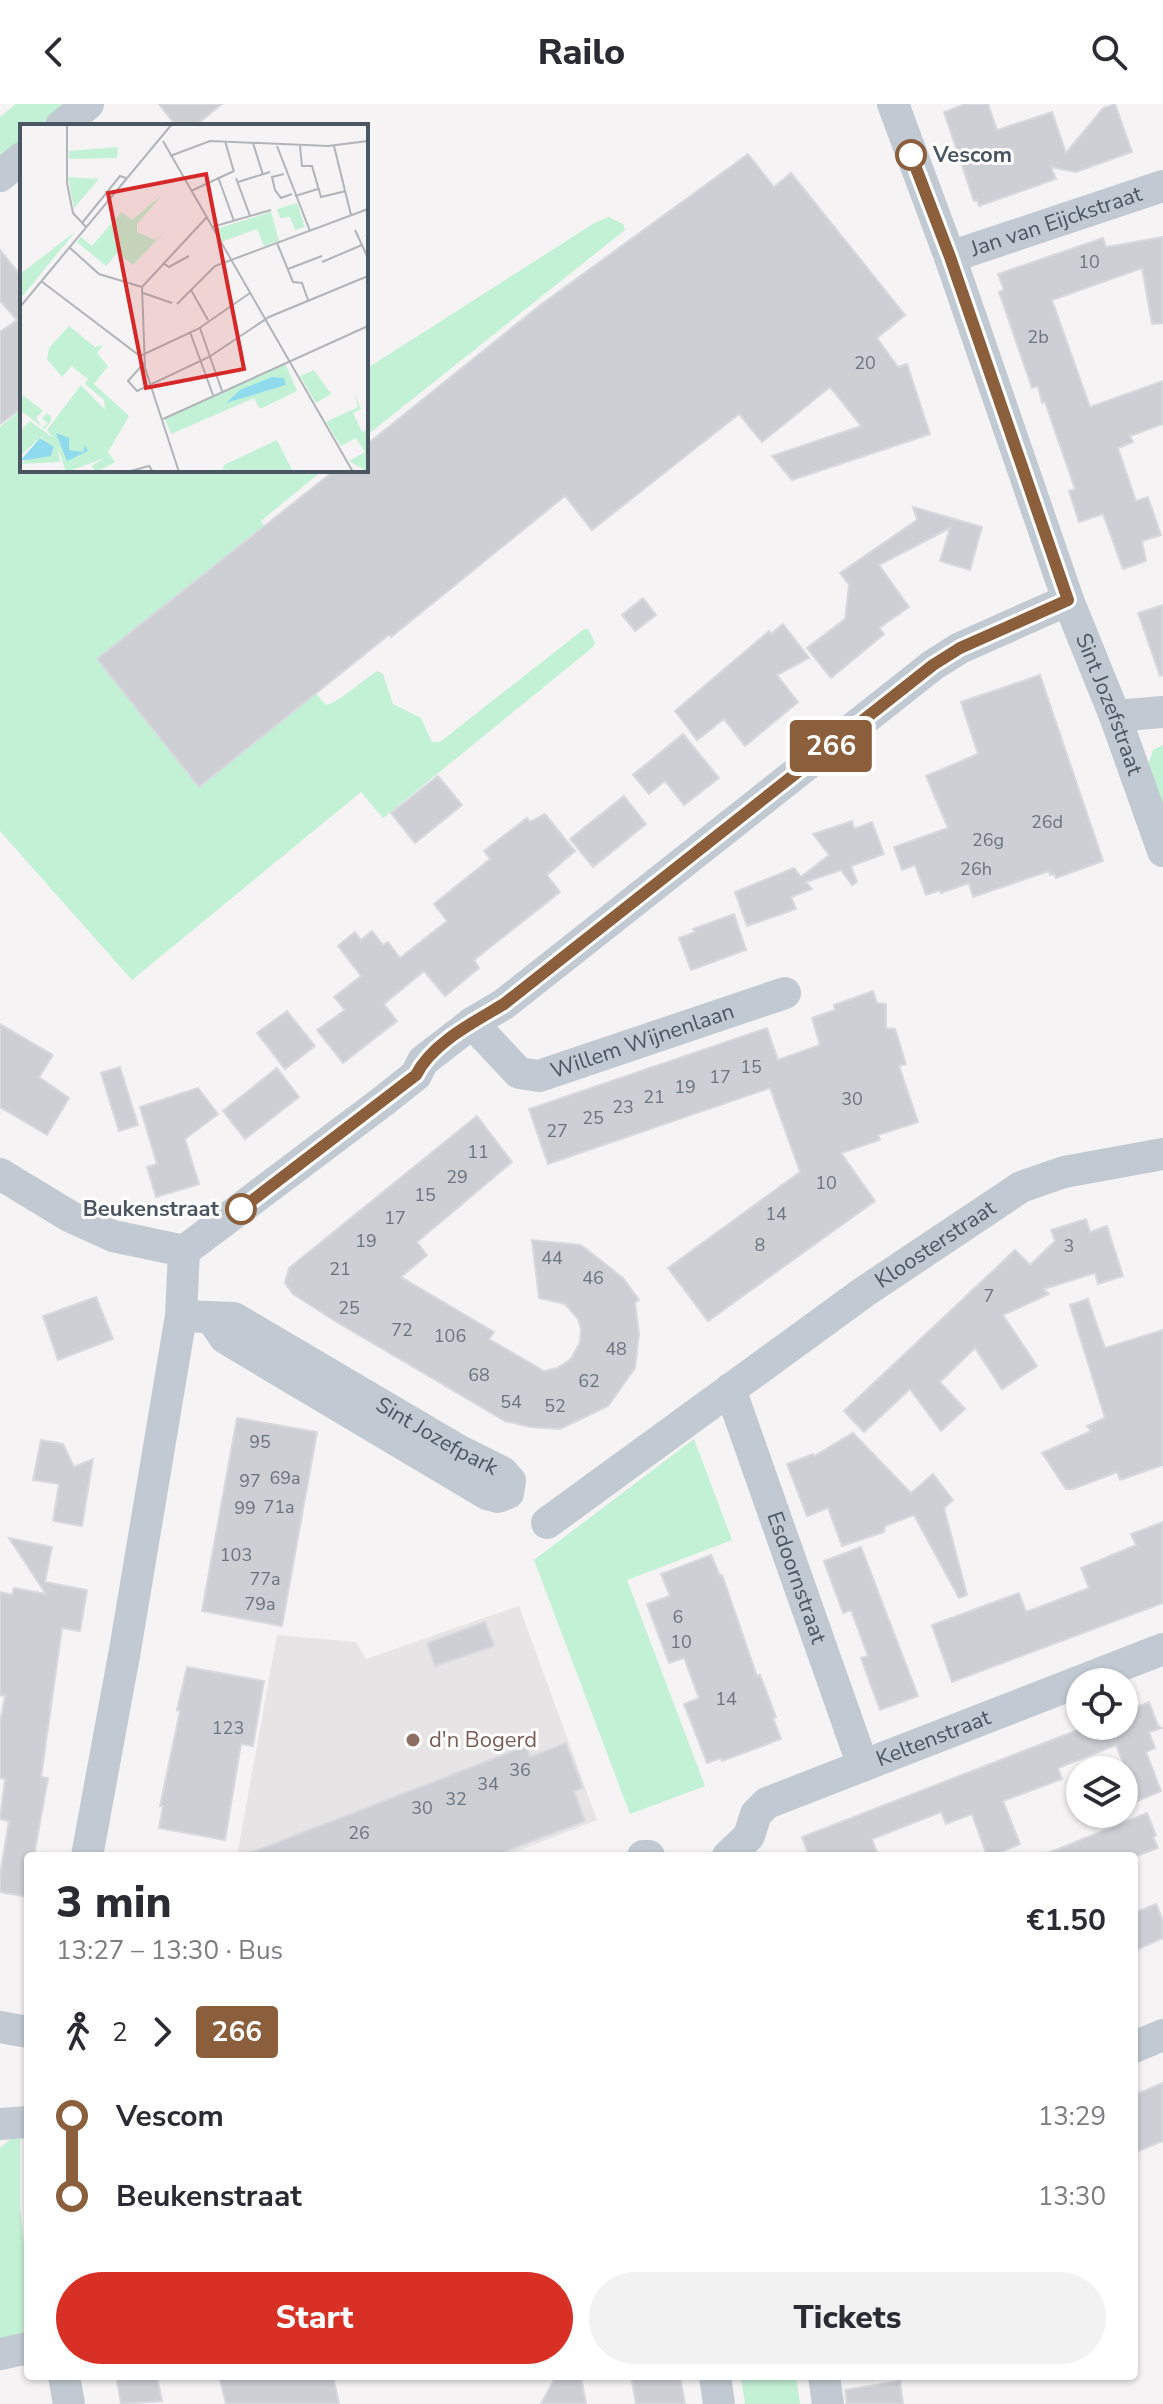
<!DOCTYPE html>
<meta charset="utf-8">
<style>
:root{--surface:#fff;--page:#f2f2f3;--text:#2b2b33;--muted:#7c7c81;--accent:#d93025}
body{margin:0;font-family:"Nunito Sans",sans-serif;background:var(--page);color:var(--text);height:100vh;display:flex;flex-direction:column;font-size:30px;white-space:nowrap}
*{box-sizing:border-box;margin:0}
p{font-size:26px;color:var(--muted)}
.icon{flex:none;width:44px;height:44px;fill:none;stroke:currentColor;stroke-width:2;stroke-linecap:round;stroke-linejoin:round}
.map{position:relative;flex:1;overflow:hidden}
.panel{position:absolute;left:24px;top:1748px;width:1114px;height:528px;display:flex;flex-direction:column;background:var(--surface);border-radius:8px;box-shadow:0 2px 6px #0004}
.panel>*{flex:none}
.badge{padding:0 16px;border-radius:6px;font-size:28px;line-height:52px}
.tools{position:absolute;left:1066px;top:1564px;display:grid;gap:16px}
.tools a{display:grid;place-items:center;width:72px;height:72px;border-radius:50%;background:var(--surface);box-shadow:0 2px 6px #0004;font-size:40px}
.map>.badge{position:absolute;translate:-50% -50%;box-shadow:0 0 0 4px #fff}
.legs{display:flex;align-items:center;gap:12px;height:88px;padding:0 32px;font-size:26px}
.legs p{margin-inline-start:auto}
.headline{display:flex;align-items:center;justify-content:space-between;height:136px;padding:0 32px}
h1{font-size:44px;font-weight:800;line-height:60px}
.cta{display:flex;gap:16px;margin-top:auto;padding:16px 32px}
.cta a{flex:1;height:92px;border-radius:48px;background:var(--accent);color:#fff;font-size:32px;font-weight:800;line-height:92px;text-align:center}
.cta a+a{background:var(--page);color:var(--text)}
ul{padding:0 32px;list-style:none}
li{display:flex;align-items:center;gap:28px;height:80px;font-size:30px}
li i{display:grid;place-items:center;width:12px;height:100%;margin:0 10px;background:currentColor}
li i::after{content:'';width:20px;height:20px;margin:-10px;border:6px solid;border-radius:50%;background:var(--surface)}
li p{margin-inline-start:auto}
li:first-child i{background:linear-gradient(#0000 50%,currentColor 0)}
li:last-child i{background:linear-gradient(currentColor 50%,#0000 0)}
header{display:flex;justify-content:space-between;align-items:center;height:104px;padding:0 32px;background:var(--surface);font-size:36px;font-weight:800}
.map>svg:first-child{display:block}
.education{fill:#e6e4e5}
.green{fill:#c3f1d5}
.building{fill:#cdcfd5;stroke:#d7d9de;stroke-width:2}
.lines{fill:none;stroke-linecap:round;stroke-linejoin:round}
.minor{stroke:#c1cad2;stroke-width:32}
.line-1-casing{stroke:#fff;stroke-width:18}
.line-1{stroke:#8b5e3c;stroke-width:12}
.stop-1-dot{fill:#fff;stroke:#8b5e3c;stroke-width:4}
.education-dot{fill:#8d6e63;stroke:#fff;stroke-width:3}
.labels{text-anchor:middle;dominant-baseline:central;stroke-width:6;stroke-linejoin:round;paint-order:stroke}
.number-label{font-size:18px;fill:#6b747e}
.stop-label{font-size:22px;font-weight:bold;fill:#4a5661;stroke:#fff;text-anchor:start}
.street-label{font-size:22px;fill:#4a5661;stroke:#fff}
.education-label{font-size:22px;fill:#785e54;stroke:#fff;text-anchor:start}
.inset-road{fill:none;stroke:#b1b4b9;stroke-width:2}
.view{fill:#d62828;fill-opacity:0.15;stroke:#d62828;stroke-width:4}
.inset-edge{fill:none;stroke:#4a5661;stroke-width:4}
</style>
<header><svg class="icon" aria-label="back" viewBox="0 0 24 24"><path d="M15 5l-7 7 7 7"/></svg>Railo<svg class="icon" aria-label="search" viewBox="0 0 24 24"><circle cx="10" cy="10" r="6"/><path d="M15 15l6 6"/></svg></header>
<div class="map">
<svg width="1163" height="2300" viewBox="0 0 1163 2300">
<rect width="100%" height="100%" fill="#f5f3f3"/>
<path class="education" d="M519,1502L597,1716L506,1752H237L277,1531L356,1538L366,1555Z"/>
<path class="green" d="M16,0H67L40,22H22V36L0,54V13Z
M609,113L623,120L625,126L366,332V265L596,118Z
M22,305V366H323L261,417L280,446L249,509L326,601C336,600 365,575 377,567L383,570L393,600L421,614L432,638H440L584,525H588L595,538L593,543L383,714L361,688L132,876L0,727V323Z
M1163,641V701L1148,661L1153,646Z
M694,1335L732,1436L627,1476L705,1682L630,1710L534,1456Z
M13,2033L20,2035V2104L28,2176V2233L0,2244V2044Z
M741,2272H796L800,2300H745Z"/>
<path class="building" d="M159,0H222L195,22H176Z
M965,0H988L997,26L1052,8L1066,49L1103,4L1115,0L1132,48L1076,68L1051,63L1056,75L979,102L977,96L974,97L944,8Z
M748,50L774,83L791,69L905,211L877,234L898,263L907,260L930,330L792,376L772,352L861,322L830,283L762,338L739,310L592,426L565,392L391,533L390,530L199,683L97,555L335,366H366V341L539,202Z
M1163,133V219L1152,220L1142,164L1052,196L1090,303L1163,277V320L1130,332L1133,338L1118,344L1136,397L1148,393L1161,431L1142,437L1146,457L1123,465L1103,410L1079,418L1069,387L1075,385L1045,298L1042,299L1038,282L1032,284L999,188L1004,186L998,170L1103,134L1106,143Z
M0,146L22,173V304L0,320V228L17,216L0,197Z
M913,403L982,423L970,466L940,457L950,424L879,461L909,503L879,524L884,530L831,574L807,544L845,515L849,481L840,469L917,416Z
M643,494L656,511L635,527L622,511Z
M1163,501V571L1160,572L1138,509Z
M783,520L809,554L777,571L798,598L745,642L724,615L697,636L675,607L769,527L771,530Z
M1040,571L1103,757L1056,774L1054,770L1050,771L1049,767L973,793L969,779L941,789L940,786L926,791L915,761L902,766L894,743L948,724L926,672L978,650L961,598Z
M683,630L719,674L684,701L665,677L649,690L633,671Z
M438,672L462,701L415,739L391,709Z
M624,692L646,720L593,763L570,735Z
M545,710L575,747L547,771L560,788L474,856L479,864L445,892L424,867L384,900L397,917L343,959L317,926L345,906L334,893L361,872L338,842L355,828L361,836L372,827L383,841L388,838L400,854L447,817L434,800L490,755L484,747L527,714L530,718Z
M852,717L854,725L872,718L884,750L851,762L857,778L852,781L841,766L806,778L812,785L791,793L796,805L747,822L735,788L794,764L801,773L829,751L813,730Z
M734,810L746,846L691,866L679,834L695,828L693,825Z
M873,887L877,899L886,900V924L895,925L906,960L899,962L918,1018L878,1031L880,1036L841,1049L875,1097L708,1217L668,1164L800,1068L770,984L548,1060L529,1005L767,924L778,956L820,941L812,914L835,906L834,901Z
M287,907L315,942L285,965L257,929Z
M0,920L53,951L39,973L69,994L47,1031L0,1003Z
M120,963L138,1021L119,1027L101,969Z
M277,964L299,993L245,1035L223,1007Z
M198,984L218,1010L185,1035L199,1080L156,1093L147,1063L157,1060L140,1003Z
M477,1012L512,1058L417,1138L427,1151L401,1173L494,1228L489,1235L544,1267L557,1264L571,1255L580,1238L581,1225L578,1215L565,1200L539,1194L532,1136L581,1141L623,1174L639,1196L635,1199L639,1230L635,1264L608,1302L560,1325L530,1323L505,1317L335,1217L293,1190L285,1179L289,1164Z
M1086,1115L1090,1128L1107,1122L1123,1172L1098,1180L1095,1169L1044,1185L1049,1190L1003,1211L1037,1262L1002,1285L975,1244L940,1278L965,1305L941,1327L910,1285L864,1328L844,1307L1015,1146L1030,1161L1055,1137L1051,1126Z
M96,1193L113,1235L58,1256L43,1212Z
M1088,1195L1105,1244L1163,1226V1361L1120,1376L1117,1368L1073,1385H1066L1042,1349L1091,1327L1087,1322L1105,1314L1070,1201Z
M237,1314L317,1328L282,1522L202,1507Z
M853,1329L911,1389L933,1370L953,1396L944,1404L967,1491L959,1494L914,1411L885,1422L884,1428L842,1442L828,1404L807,1412L787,1360L813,1350L814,1352Z
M41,1336L63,1340L74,1363L93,1355L82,1422L53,1417L59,1380L33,1376Z
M1163,1418V1499L952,1578L932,1521L1019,1489L1026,1508L1089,1484L1081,1464L1136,1441L1131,1430Z
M9,1434L52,1443L45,1478L87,1486L80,1527L62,1524L41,1673L48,1674L34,1752H28V1793L0,1788V1771L9,1717L0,1715L5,1675L0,1674V1618L5,1592L0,1591V1488L12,1491L14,1484L46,1490Z
M861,1443L918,1592L880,1606L861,1554L868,1552L851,1506L843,1509L824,1457Z
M711,1451L720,1472L722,1471L757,1572L760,1571L776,1613L773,1614L781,1635L722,1657L721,1654L707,1659L684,1600L699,1594L684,1554L669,1559L647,1500L670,1492L661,1470Z
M485,1518L494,1542L435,1562L427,1539Z
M187,1563L264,1577L253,1642L241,1640L225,1736L159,1724L163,1702H160L180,1607L177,1606Z
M1149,1598L1158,1622L1162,1624L1149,1628L1155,1644L1146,1648L1161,1687L1138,1697L1116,1641L1058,1664L1062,1675L1003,1697L1020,1740L992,1752H987L972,1710L946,1720L941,1708L872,1735L878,1752H809L802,1733L1088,1622H1124V1608Z
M566,1639L583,1684L574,1687L585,1717L493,1752H242L526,1642L530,1653Z
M1147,1709L1156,1731L1153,1733L1158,1744L1137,1752H1041Z
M1156,1800L1163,1817V1834L1134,1847V1809Z
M1163,1979V2037L1134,2049V1991Z
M140,2272H157L162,2297L121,2300L117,2276Z
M219,2272H333L339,2300H226Z
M556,2272H581L586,2300H541Z
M631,2272H680L685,2300H636Z
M900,2277L903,2300H847L845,2286Z"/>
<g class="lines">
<g class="minor">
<path id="s1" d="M893,0L950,153L1068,496L1115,612L1163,747"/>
<path d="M61,22L88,0"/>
<path d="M0,72L22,54"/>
<path id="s2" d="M950,153L1163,82"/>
<path d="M1115,612L1163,608"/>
<path id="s3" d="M472,919L519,969L539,972L785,889"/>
<path d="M0,1070L71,1113L113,1132L184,1147"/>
<path id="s4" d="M181,1212L234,1214L458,1346L502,1368L510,1377L508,1389L498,1393L487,1390L225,1234L212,1215"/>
<path id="s5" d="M730,1285L863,1662"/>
<path id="s6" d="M547,1419L864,1188L1021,1083L1064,1068L1163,1050"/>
<path d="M87,1752L125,1546L181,1212L184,1147L386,995L416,971L423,957L472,919L504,900L933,561L960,544L1068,496"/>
<path d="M643,1752H649"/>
<path id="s7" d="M728,1752L749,1732L756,1710L767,1699L1163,1545"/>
<path d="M0,1923L28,1928"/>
<path d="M1134,1943L1163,1931"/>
<path d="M0,2020L28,2018"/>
<path d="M0,2250L28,2244"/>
<path d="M64,2272L69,2300"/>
<path d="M715,2272L719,2300"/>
<path d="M824,2272L828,2300"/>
</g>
</g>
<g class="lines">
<defs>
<path id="line-1" d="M241,1105L416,971C432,939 474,918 504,900L933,561L960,544L1068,496L950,153L911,51"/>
</defs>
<use href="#line-1" class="line-1-casing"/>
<use href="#line-1" class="line-1"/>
</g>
<g class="stop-1-dot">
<circle cx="911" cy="51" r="14"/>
<circle cx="241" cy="1105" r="14"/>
</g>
<circle class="education-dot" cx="413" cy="1636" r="8"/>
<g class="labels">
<g class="number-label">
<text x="1089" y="158">10</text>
<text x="1038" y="233">2b</text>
<text x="865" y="259">20</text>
<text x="1047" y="718">26d</text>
<text x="988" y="736">26g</text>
<text x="976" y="765">26h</text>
<text x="751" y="963">15</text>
<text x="720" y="973">17</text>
<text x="685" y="983">19</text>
<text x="654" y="993">21</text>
<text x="852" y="995">30</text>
<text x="623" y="1003">23</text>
<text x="593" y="1014">25</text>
<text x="557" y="1027">27</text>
<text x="478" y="1048">11</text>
<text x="457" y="1073">29</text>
<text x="826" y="1079">10</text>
<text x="425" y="1091">15</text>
<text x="776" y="1110">14</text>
<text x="395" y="1114">17</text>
<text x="366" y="1137">19</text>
<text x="760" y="1141">8</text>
<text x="1069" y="1142">3</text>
<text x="552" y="1154">44</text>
<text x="340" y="1165">21</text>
<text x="593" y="1174">46</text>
<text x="989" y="1192">7</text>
<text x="349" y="1204">25</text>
<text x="402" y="1226">72</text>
<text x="450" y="1232">106</text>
<text x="616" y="1245">48</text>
<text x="479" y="1271">68</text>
<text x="589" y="1277">62</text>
<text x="511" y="1298">54</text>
<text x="555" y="1302">52</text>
<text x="260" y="1338">95</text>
<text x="285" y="1374">69a</text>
<text x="250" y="1377">97</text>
<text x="279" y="1403">71a</text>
<text x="245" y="1404">99</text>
<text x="236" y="1451">103</text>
<text x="265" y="1475">77a</text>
<text x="260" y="1500">79a</text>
<text x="678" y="1513">6</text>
<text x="681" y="1538">10</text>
<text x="726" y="1595">14</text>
<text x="228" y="1624">123</text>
<text x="520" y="1666">36</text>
<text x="488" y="1680">34</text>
<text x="456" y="1695">32</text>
<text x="422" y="1704">30</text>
<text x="359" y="1729">26</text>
</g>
<g class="stop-label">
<text x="933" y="51">Vescom</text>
<text x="219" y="1105" text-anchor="end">Beukenstraat</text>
</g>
<g class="street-label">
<text stroke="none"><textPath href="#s2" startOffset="112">Jan van Eijckstraat</textPath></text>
<text stroke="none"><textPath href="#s1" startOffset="638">Sint Jozefstraat</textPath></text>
<text stroke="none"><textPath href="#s3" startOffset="198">Willem Wijnenlaan</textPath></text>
<text stroke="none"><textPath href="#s6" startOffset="478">Kloosterstraat</textPath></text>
<text stroke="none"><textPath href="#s4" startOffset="288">Sint Jozefpark</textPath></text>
<text stroke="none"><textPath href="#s5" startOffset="200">Esdoornstraat</textPath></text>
<text stroke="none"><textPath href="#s7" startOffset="246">Keltenstraat</textPath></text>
</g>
<g class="education-label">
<text x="429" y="1636">d'n Bogerd</text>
</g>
</g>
<g transform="translate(20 20)">
<rect width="348" height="348" fill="#f5f3f3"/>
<path d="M98,23L97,34L49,35V27ZM48,53L79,55L54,84ZM143,70L117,100V108L135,116L147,105L113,141L97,129L86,142L57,118L61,113L72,122L101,88L112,96ZM277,79L285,103L275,106L270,93L260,94L257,85ZM251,88L259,117L244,122L237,105L201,118L196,105ZM55,108L0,175V150ZM49,202L75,223L83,221L77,229L88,242L74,260L109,292L88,328L95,338L77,348L71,342L85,334L46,348L38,323L40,338L0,340L13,332H31L34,325L21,313L0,332V307L10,297L33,314L27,306L61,261L85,286L84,276L65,260L68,255L51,242L42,253L27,235L29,224ZM265,239L277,267L240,285L234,274L151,310L145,295ZM294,246L311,270L296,279L280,252ZM334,268L341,285L333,289L342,308L348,305V348L329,337L345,328L336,314L321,322L306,298L338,283ZM3,271L23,287L16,294L22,303L28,300L22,294L27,289L31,293V297L25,305L0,286ZM257,316L273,348H202L204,341Z" fill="#c3f1d5"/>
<path d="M252,253L264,254L266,261L206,279L220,266ZM36,309L49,314V326L63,328L65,321L68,327L47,337ZM20,314L34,323L31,332L0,337Z" fill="#90daee"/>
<path class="inset-road" d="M47,0V59L53,89L66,103M143,17L333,348M205,17L214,48M233,19L243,51M257,22L290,107M280,22L282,42H292L301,73L326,67M314,22L331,91M150,32L190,17L308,22L348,17M264,50L252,53L255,66L261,74L272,70M198,53L214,97M216,54L230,92M218,58L250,48M171,67L214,47M275,72L298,65M62,99L100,52L106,54M192,103L251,86M335,106L348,134M257,119L273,158L282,159L288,176M49,123L79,150L122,163M302,138L342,121M143,139L149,143L169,132M268,145L302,132M21,157L120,232L178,205L230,169M171,166L188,196M123,169L152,179M157,180L195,142L348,85M0,183L152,0M180,204L202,267M170,208L193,271M124,239L108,257L117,267L189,233L249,193L348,152M143,295L348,202M107,348L129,342L133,348M159,348L125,244L122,163L186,94"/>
<path class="view" d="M186,50L224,245L126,264L88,69Z"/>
<rect width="348" height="348" class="inset-edge"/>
</g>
</svg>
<div class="tools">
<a><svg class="icon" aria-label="locate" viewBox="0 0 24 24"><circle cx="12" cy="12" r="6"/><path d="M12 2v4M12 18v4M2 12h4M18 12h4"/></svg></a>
<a><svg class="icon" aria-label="layers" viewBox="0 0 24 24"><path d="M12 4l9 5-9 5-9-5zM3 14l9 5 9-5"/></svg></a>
</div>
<b class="badge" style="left:831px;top:642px;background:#8b5e3c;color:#fff">266</b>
<section class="panel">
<div class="headline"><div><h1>3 min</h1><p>13:27 – 13:30 · Bus</p></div><b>€1.50</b></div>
<div class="legs"><svg class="icon" aria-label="walk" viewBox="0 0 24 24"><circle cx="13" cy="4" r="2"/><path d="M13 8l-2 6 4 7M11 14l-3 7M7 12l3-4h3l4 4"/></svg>2<svg class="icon" aria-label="forward" viewBox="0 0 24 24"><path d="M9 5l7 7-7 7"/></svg><b class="badge" style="background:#8b5e3c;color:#fff">266</b></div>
<ul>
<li><i style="color:#8b5e3c"></i><b>Vescom</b><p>13:29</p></li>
<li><i style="color:#8b5e3c"></i><b>Beukenstraat</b><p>13:30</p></li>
</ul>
<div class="cta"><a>Start</a><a>Tickets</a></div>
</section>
</div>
